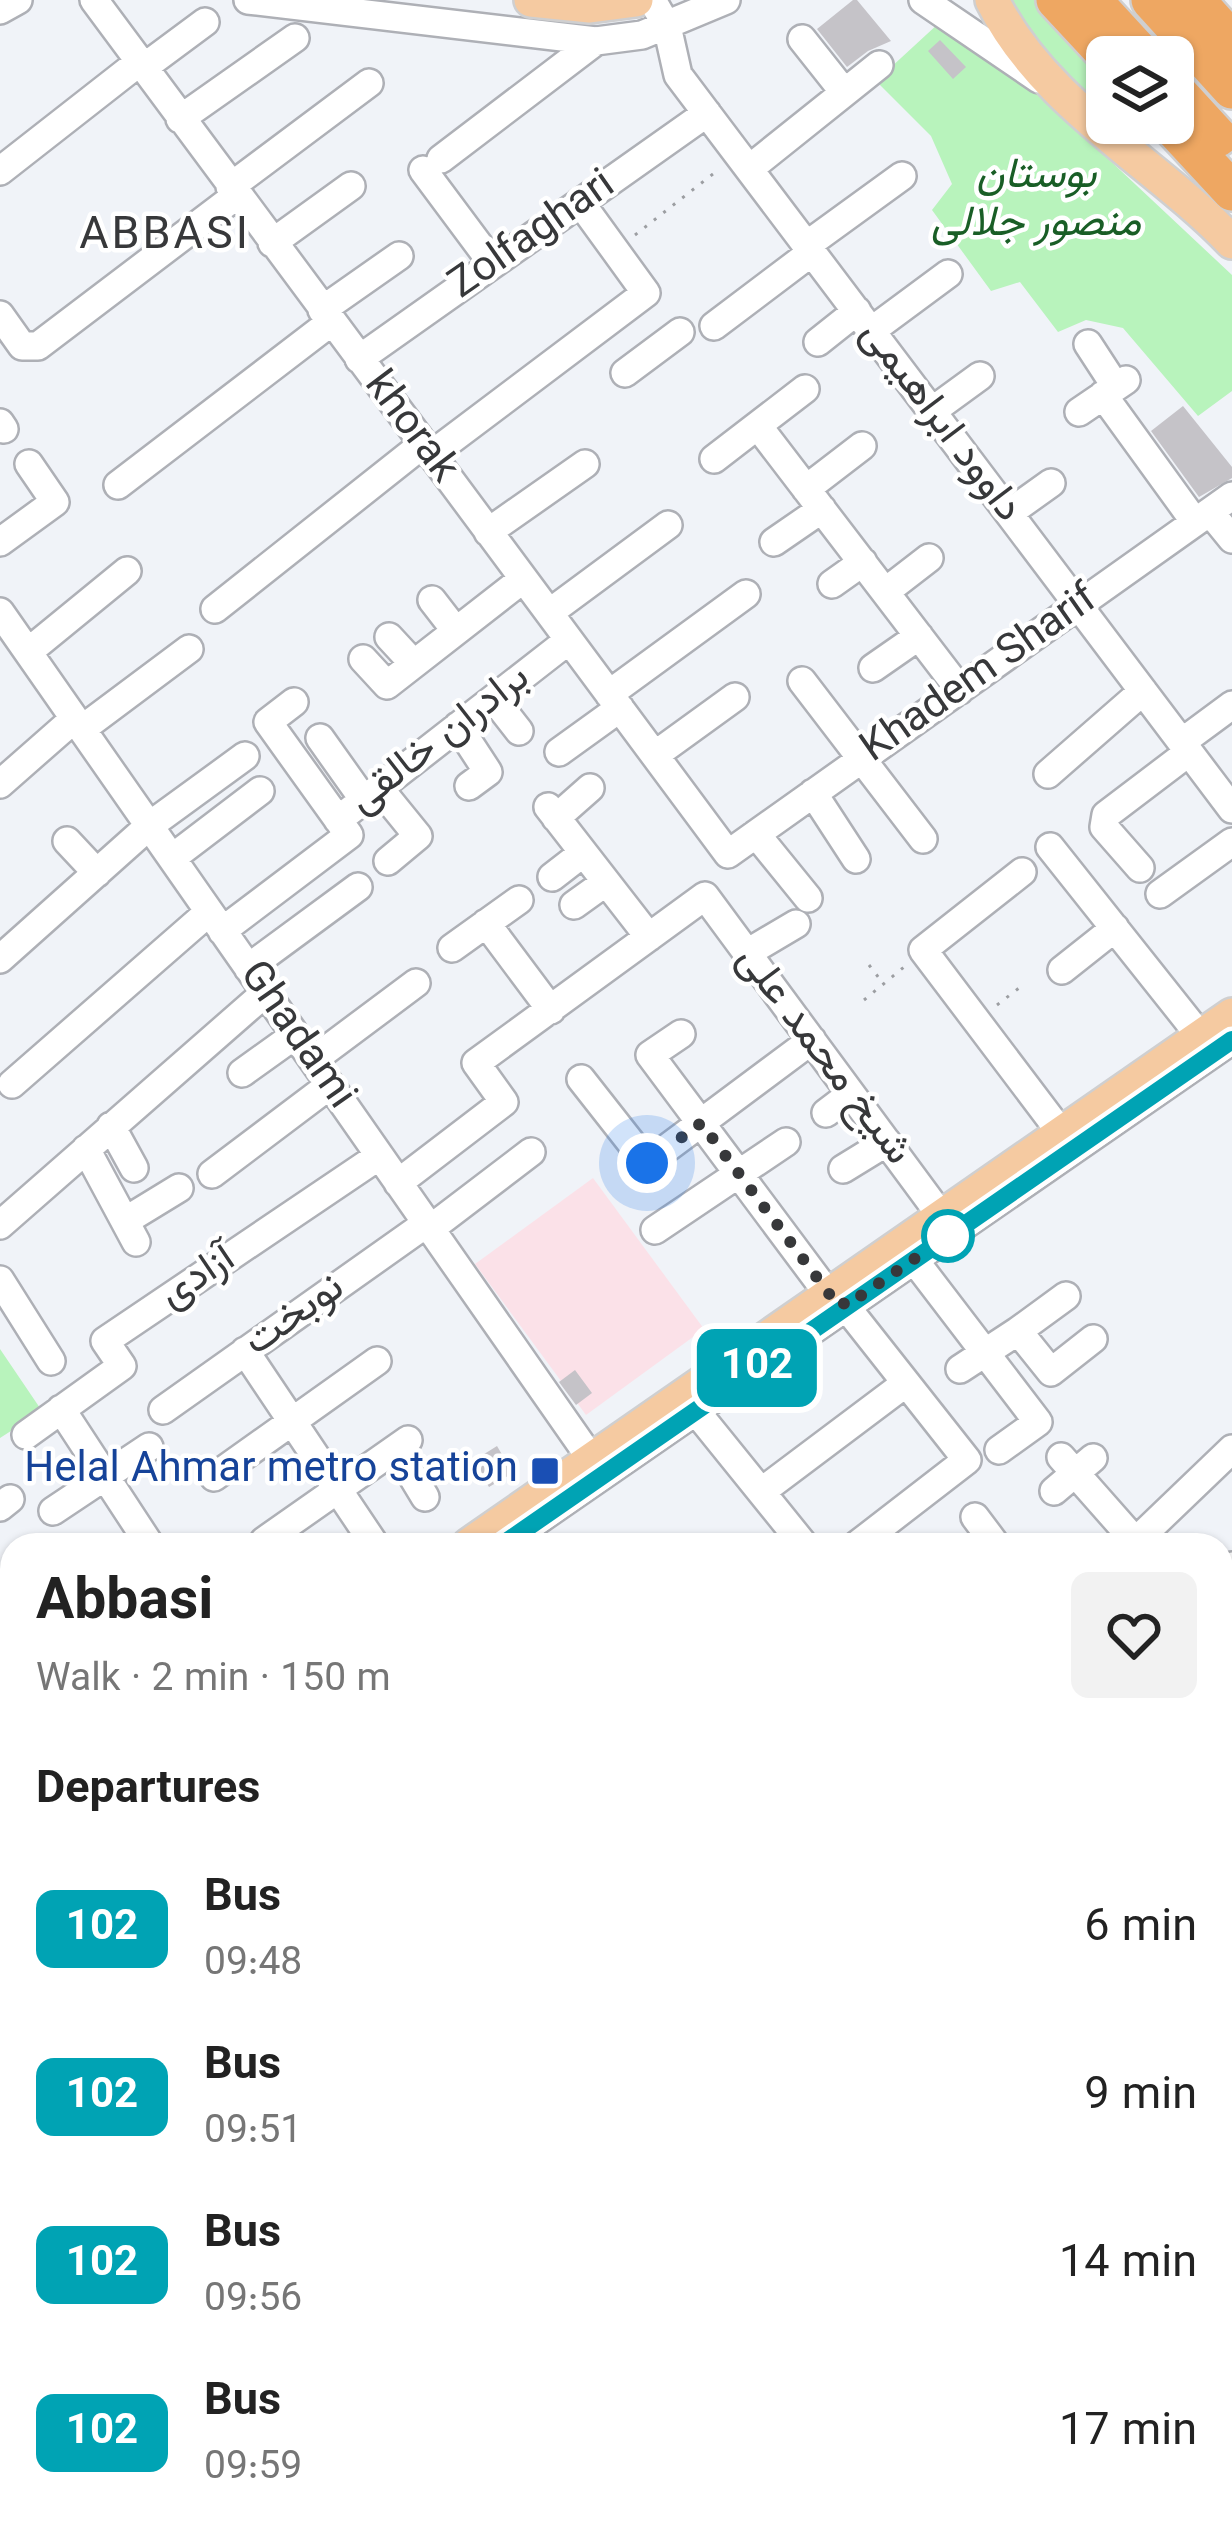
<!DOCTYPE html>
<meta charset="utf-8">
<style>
:root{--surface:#fff;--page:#f2f2f2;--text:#222;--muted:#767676}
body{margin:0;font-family:Georgia,Vazirmatn,serif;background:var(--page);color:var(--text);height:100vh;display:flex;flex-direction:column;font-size:45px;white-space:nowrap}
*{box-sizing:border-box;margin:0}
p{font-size:39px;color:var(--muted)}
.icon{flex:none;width:66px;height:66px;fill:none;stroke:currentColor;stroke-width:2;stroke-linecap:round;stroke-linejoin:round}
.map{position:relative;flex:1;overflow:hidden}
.panel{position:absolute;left:0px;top:1533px;width:1233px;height:1008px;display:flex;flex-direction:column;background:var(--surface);border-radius:36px 36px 0 0;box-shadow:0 3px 9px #0004}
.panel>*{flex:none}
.badge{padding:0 24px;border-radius:18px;font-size:42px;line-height:78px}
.tools{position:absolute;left:1086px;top:36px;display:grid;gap:24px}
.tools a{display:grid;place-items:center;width:108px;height:108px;border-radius:18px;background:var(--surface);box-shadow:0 3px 9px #0004;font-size:60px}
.you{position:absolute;width:60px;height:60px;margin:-30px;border:9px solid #fff;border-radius:50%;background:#1a73e8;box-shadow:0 0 0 18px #1a73e833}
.map>.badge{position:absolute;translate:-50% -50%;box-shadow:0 0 0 6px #fff}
h2{padding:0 36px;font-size:45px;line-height:108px}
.round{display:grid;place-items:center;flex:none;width:126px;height:126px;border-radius:18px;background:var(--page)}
.summary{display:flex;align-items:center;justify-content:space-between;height:204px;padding:0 36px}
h1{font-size:57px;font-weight:700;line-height:90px}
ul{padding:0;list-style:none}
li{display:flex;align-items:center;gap:36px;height:168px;padding:0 36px}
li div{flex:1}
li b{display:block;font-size:45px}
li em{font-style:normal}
li .badge{min-width:132px;font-weight:700;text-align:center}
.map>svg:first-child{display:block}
.commercial{fill:#fbe1e8}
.green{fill:#b8f3bc}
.water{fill:#67b6ea}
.building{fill:#c5c3c8}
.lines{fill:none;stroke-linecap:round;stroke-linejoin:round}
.minor-casing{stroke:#aeb0b6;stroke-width:32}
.major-casing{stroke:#cfcfd0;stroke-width:38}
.highway-casing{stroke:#cfcfd0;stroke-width:44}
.path{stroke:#9c9ea2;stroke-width:3;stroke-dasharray:3 9;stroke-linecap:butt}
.minor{stroke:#fff;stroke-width:27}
.major{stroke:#f5caa1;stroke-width:33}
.highway{stroke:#eea762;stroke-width:39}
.line-casing{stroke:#fff;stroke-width:27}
.line{stroke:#00a3b4;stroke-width:18}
.walk{stroke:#37383a;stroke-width:12;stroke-dasharray:0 21.6}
.stop-dot{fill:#fff;stroke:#00a3b4;stroke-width:6}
.transit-dot{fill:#1a4fb4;stroke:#fff;stroke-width:4.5}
.labels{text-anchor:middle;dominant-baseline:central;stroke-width:9;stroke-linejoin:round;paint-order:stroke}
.park-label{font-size:42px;font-style:italic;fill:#195e26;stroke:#fff}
.street-label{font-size:42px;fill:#37383a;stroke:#fff}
.transit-label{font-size:42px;fill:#164399;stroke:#fff;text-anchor:end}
.neighbourhood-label{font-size:45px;letter-spacing:3px;fill:#37383a;stroke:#fff}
</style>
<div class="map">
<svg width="1232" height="2541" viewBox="0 0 1232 2541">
<rect width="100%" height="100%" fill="#f0f3f8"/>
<path class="commercial" d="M593,1178L704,1329L586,1415L475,1264Z"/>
<path class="green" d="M1001,0H1037L1107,73V115L1081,96Z
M939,23L1022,78L1232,275V391L1198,416L1123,328L1086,320L1058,332L1020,282L991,291L932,210L952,184L931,136L876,81Z
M0,1349L42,1411L0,1438Z
M12,2135V2529H643L654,2541H0V2151Z"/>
<path class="water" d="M0,2528L39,2529L53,2541H0Z"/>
<path class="building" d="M853,0H857L891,41L868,51L847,67L817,29Z
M940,40L966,67L953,79L928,51Z
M1183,406L1232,467V478L1199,497L1151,431Z
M575,1370L592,1393L576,1405L559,1382Z
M497,1446L513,1473L489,1487L473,1461Z"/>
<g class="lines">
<defs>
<path id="minor" d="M94,0L728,854L1232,496
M248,0L596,41L642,35L726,0
M652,0L667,26L678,75L1232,809
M923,0L1039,79
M0,10L18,0
M802,39L844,92
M143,68L205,22
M180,119L295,38
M441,159L596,41
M749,169L879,65
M423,170L493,264
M0,171L138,63
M230,187L369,83
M272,243L351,186
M807,245L902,176
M322,310L399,256
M0,315L22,346H38L237,195
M714,326L812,252
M871,331L948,274
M818,342L857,311
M1088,344L1116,387
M359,359L707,113
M625,373L680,332
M1103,395L1195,522
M932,411L980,376
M1079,412L1126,380
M0,423L4,429
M758,426L960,690
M431,455L646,293L580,202
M714,459L805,389
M118,485L331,322
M806,489L862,446
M1210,512L1232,539
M1009,513L1051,483
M488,532L585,464
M0,542L55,502L29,464
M774,542L822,509
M832,584L863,562
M885,592L929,558
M432,600L456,631
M215,609L423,444
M0,612L592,1460
M549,613L668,525
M389,637L414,664
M28,652L127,571
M363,659L387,685L523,579
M873,668L919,636
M802,681L923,839
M609,694L746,594
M494,699L519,731
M458,726L488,772L469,786
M82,729L189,649
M320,738L364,800
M1182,742L1232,705
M559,752L620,708
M655,755L735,697
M1048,774L1143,691
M0,784L74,719
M379,788L418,836L388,861
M813,793L856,859
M548,807L649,937
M556,818L590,788
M338,820L569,640
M756,834L808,898
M67,841L97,873
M1050,847L1201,1037
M172,858L260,791
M1140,868L1104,827L1106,815L1189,752
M1022,872L923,950L1062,1134
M552,877L583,853
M1160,894L1232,842
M574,905L606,882
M486,923L551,1010
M222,931L349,835L268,722L294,702
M452,948L519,900
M747,953L796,924
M0,959L149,826L245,756
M248,968L358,887
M1062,970L1115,928
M681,1034L650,1055L829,1295
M313,1060L416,983
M242,1073L295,1035
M581,1079L647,1163L812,1040
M12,1084L209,912
M826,1113L851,1094
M111,1126L134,1168
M86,1149L136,1242
M843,1169L887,1142
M212,1174L330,1085
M398,1183L504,1102L476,1063L705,896L942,1217
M125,1221L179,1188
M0,1225L265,993
M430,1229L531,1152
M655,1230L786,1142
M905,1248L1038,1422L999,1450
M0,1280L51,1361
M836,1294L967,1460L857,1545
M1018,1331L1066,1296
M245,1351L375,1545
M960,1369L1018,1331L1051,1372L1093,1339
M686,1399L804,1545
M61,1409L150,1545
M163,1410L427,1223
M26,1435L122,1366L105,1341L379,1156
M396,1449L425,1497
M1061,1457L1136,1542
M214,1477L377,1361
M1054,1491L1093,1458
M761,1492L906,1383
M0,1507L10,1499
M53,1511L149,1447
M975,1517L996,1545
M264,1541L408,1440
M502,1545L1232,1040
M1132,1545L1232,1449
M1221,1575L1232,1566
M1221,1694L1232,1685
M0,1736L12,1752
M1221,1744L1232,1758
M1221,1937L1232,1927
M1221,2071L1232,2061
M1232,2137L1221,2146L1232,2157
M1221,2206L1232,2196
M1221,2359L1232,2346
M1221,2398L1232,2409
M1221,2451L1232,2441
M477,2529L487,2541
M663,2529L674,2541
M938,2541L951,2529
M1124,2541L1137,2529"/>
<path id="major" d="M531,0L590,6L636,0
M992,0C1042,103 1155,162 1232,242
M469,1545L1232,1015
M0,1868L12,1860"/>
<path id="highway" d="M1056,0L1109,57
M1151,0L1232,89
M1195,0L1232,41
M1099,8L1144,57
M1173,88L1218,137
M1169,123L1232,191"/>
</defs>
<use href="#minor" class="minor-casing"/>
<use href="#major" class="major-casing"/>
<use href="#highway" class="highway-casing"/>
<path class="path" d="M635,235L718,170
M869,965L882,982
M864,1000L904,967
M997,1005L1019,988
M0,1901L5,1908L0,1912
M0,2510H12
M126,2529L144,2541
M381,2529L382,2541
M629,2529L640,2541
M89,2541L103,2529"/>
<use href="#minor" class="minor"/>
<use href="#major" class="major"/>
<use href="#highway" class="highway"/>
</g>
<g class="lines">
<defs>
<path id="line" d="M502,1545L1232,1040"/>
</defs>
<use href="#line" class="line-casing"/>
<use href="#line" class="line"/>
<path class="walk" d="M647,1163L701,1123L830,1295L834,1292L846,1306L952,1233L948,1236"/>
</g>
<circle class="stop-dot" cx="948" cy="1236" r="24"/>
<rect class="transit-dot" x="530" y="1456" width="30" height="30" rx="6"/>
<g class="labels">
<g class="park-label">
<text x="1036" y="177">بوستان<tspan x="1036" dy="48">منصور جلالی</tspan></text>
</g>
<g class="street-label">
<text transform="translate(533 236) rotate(-35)">Zolfaghari</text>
<text transform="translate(940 422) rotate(53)">داوود ابراهیمی</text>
<text transform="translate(410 428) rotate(53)">khorak</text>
<text transform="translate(980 675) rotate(-35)">Khadem Sharif</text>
<text transform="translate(440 740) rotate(-38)">برادران خالقی</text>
<text transform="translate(296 1036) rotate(55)">Ghadami</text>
<text transform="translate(823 1056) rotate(53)">شیخ محمد علی</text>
<text transform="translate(198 1278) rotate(-34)">آزادی</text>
<text transform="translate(295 1316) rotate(-35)">نوبخت</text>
</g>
<g class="transit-label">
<text x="518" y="1471">Helal Ahmar metro station</text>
</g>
<g class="neighbourhood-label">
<text x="165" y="237">ABBASI</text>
</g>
</g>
</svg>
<div class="tools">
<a><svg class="icon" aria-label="layers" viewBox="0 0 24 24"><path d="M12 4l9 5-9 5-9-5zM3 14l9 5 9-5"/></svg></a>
</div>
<div class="you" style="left:647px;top:1163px"></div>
<b class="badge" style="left:757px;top:1368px;background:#00a3b4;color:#fff">102</b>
<section class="panel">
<div class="summary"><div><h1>Abbasi</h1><p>Walk · 2 min · 150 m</p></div><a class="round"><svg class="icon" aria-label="heart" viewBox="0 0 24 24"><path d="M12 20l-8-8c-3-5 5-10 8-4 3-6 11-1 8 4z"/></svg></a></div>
<h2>Departures</h2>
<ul>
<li><span class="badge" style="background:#00a3b4;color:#fff">102</span><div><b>Bus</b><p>09:48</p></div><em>6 min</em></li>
<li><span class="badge" style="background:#00a3b4;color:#fff">102</span><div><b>Bus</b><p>09:51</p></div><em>9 min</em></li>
<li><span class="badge" style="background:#00a3b4;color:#fff">102</span><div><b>Bus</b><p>09:56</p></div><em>14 min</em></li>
<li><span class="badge" style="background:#00a3b4;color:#fff">102</span><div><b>Bus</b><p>09:59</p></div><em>17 min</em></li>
</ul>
</section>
</div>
